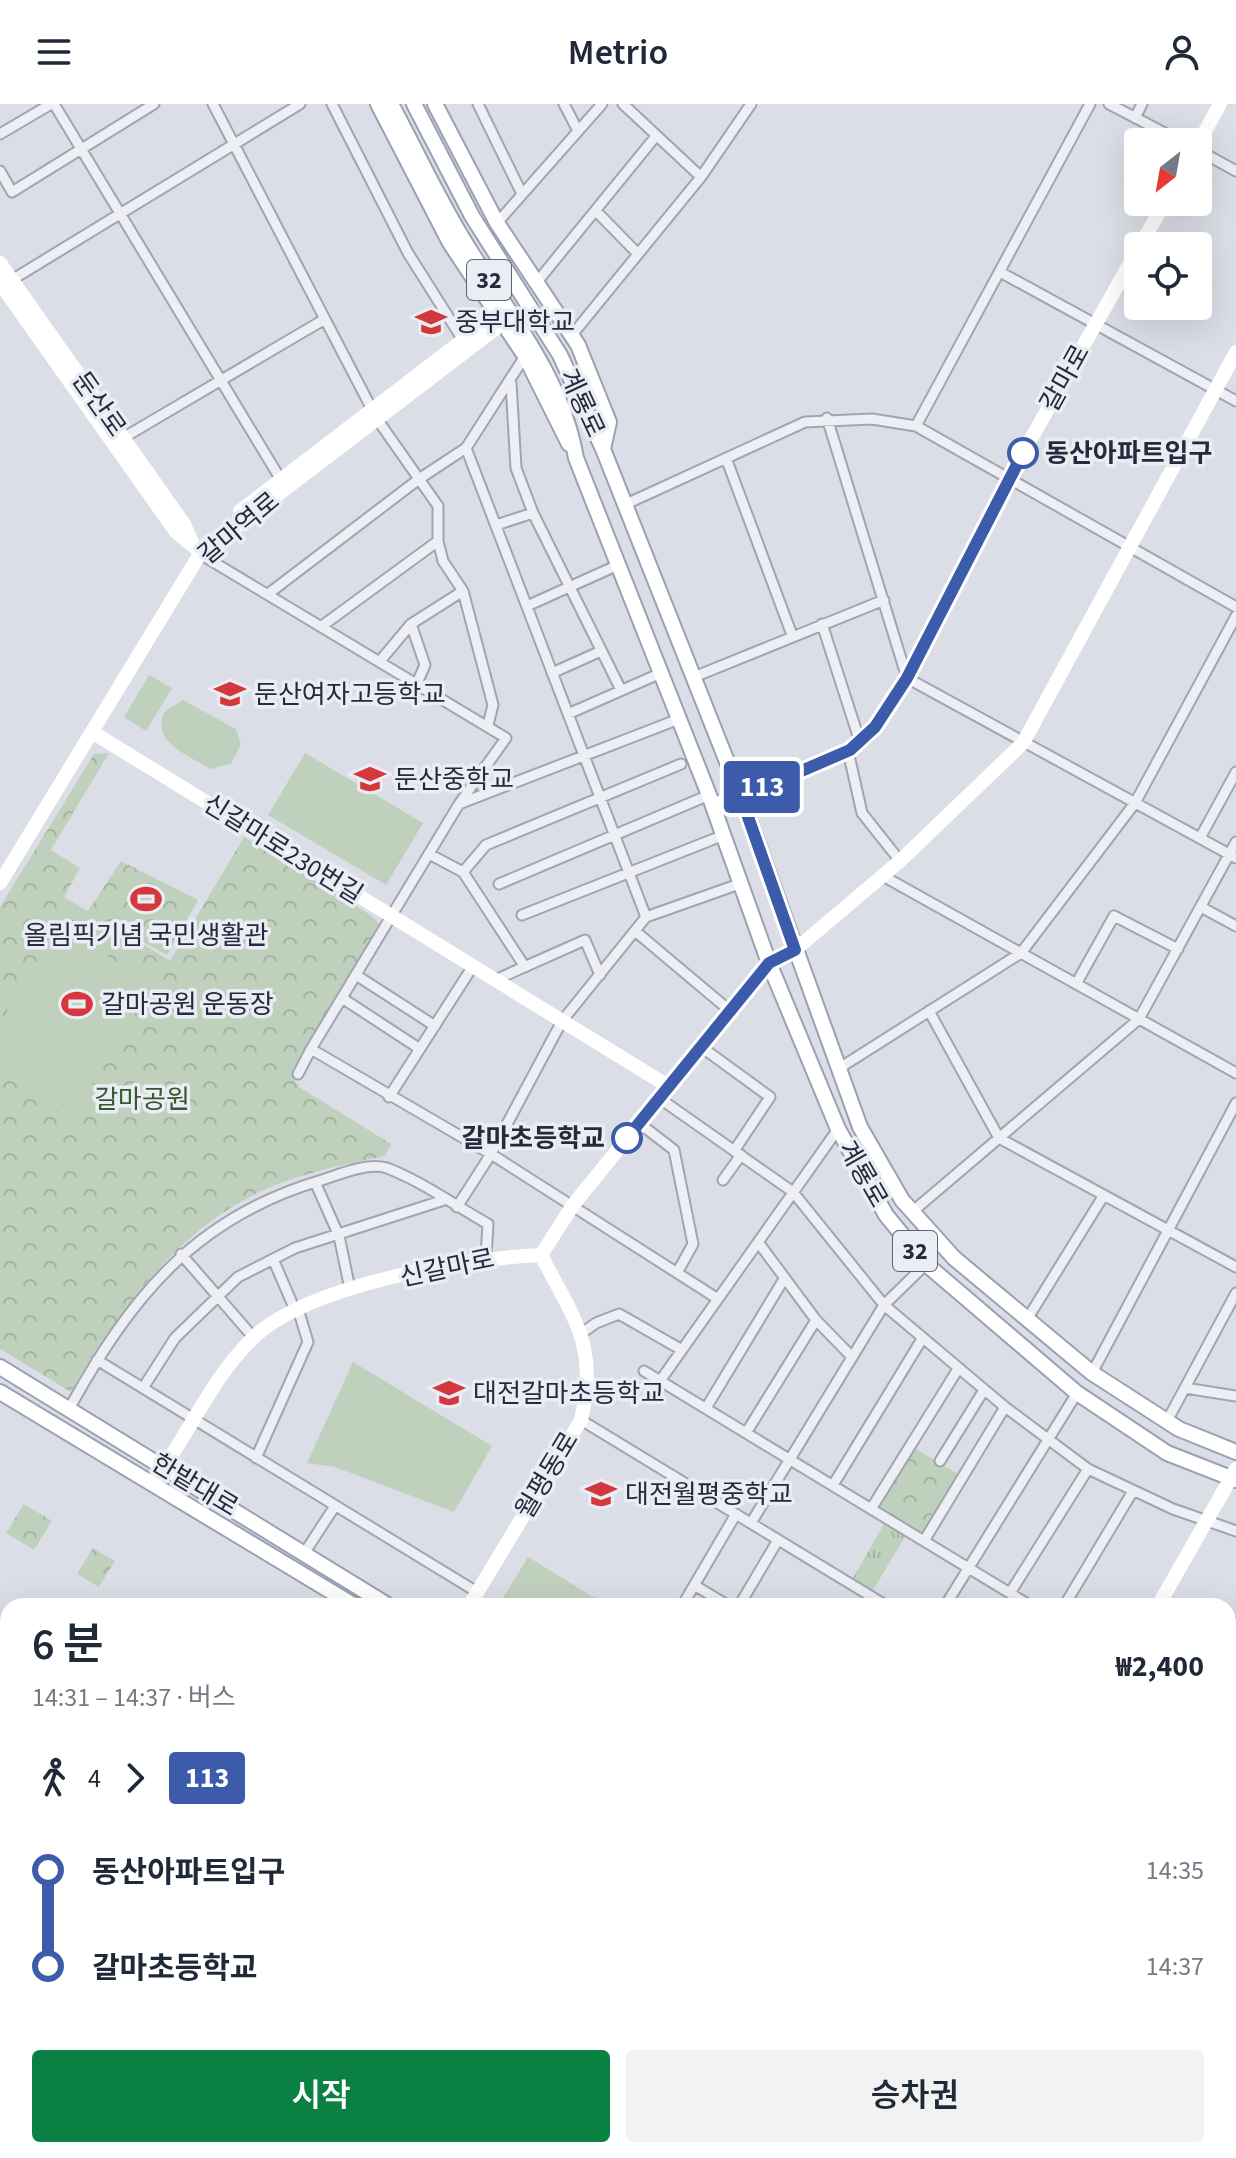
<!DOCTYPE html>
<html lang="ko">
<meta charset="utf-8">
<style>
:root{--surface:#fff;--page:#f2f2f3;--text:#1f2937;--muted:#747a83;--accent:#0b8043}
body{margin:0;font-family:"Source Sans 3","Noto Sans KR",sans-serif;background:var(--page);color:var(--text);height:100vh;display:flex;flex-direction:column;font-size:30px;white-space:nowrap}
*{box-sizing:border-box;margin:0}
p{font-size:26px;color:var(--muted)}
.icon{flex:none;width:44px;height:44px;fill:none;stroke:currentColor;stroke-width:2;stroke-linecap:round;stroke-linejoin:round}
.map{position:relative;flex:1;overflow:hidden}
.drawer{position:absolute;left:0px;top:1494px;width:1236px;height:560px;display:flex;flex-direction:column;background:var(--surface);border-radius:24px 24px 0 0;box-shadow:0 8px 32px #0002}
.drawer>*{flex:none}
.badge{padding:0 16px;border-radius:6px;font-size:28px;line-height:52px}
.needle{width:52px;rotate:211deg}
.tools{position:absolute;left:1124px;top:24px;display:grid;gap:16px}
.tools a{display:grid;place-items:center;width:88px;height:88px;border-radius:8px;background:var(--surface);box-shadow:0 8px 32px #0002;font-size:40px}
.map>.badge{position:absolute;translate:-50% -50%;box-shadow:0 0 0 4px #fff}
.legs{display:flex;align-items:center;gap:12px;height:88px;padding:0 32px;font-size:26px}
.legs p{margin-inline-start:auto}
.headline{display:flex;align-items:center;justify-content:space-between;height:136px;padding:0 32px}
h1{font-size:44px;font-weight:600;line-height:60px}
.cta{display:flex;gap:16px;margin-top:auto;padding:16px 32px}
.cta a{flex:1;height:92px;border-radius:8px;background:var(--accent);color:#fff;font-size:32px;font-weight:600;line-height:92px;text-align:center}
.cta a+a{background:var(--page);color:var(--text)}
ul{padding:0 32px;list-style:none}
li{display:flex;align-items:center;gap:28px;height:96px;font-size:30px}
li i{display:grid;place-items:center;width:12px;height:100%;margin:0 10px;background:currentColor}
li i::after{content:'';width:20px;height:20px;margin:-10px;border:6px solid;border-radius:50%;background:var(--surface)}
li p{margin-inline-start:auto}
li:first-child i{background:linear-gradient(#0000 50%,currentColor 0)}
li:last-child i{background:linear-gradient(currentColor 50%,#0000 0)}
header{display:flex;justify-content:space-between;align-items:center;height:104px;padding:0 32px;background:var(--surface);font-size:36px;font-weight:600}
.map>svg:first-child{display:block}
.grass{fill:url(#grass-tufts)}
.park{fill:url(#park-crowns)}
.pitch{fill:#bfd1bc}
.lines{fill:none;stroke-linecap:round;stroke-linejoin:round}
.street-casing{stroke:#a1a5b0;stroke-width:13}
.primary-casing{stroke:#9aa1b3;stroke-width:18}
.street{stroke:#eeeff5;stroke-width:9}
.secondary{stroke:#fff;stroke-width:14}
.primary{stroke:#fff;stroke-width:14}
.line-1-casing{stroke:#fff;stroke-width:18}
.line-1{stroke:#3d5bab;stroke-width:12}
.stop-1-dot{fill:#fff;stroke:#3d5bab;stroke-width:4}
.labels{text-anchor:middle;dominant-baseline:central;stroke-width:7;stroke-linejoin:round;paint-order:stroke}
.shield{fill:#eaedf4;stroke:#606574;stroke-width:2}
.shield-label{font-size:24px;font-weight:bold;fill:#252b3d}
.poi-label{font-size:26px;fill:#252b3d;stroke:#eaedf4;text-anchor:start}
.street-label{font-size:26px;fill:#252b3d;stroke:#eaedf4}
.stop-label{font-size:26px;font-weight:bold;fill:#252b3d;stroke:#eaedf4;text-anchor:start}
.park-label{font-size:26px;fill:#345931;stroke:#eaedf4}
</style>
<header><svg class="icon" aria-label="menu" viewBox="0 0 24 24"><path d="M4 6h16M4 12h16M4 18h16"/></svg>Metrio<svg class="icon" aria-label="person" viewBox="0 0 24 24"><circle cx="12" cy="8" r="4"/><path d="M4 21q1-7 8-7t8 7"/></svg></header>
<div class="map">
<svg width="1236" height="2054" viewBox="0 0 1236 2054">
<defs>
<pattern id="grass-tufts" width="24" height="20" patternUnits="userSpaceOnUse" patternTransform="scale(2)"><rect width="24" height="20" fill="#bfd1bc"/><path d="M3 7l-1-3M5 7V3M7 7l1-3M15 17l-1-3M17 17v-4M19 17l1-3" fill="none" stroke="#a4b4a2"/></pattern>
<pattern id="park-crowns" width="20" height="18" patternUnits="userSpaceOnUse" patternTransform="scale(2)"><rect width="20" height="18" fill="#bfd1bc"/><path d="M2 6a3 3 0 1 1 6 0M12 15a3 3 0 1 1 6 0" fill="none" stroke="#a4b4a2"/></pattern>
</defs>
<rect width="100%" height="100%" fill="#dbdee6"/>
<path class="grass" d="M884,1420L905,1433L873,1486L853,1474Z"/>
<path class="park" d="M109,649L51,746L80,764L64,793L88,807L121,757L198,796L167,851L114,822L170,857L244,733L372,812L379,820L293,964L292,972L299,983L391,1040L385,1052C347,1060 308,1068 273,1082C180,1120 120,1205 71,1288L0,1245V803L94,650Z
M913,1343L961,1372L924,1432L876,1403Z
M24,1400L52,1417L34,1446L6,1429Z
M93,1444L115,1457L99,1483L77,1470Z
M845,2046H993L1003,2054H840Z"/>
<path class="pitch" d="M149,571L172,584L146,627L124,613Z
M183,596L236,625L241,640L231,660L210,665C189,651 151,639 164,608Z
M305,649L423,719L386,781L268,711Z
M58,823L153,880L76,1008L0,962V919Z
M353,1258L492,1342L454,1408L335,1363L307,1359Z
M528,1453L608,1502H498Z
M26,2046H118L113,2054H39Z"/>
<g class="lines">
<defs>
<path id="street" d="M54,0L281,376
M213,0L377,315L438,402V437L443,457L463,487L493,601L488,621
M332,0L408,149L463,236
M478,0L522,90
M564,0L577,25
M623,0L701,73
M1109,0L1182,38
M1135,14L1142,0
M0,30L51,0
M1198,46L1236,67
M0,67L12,88L154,0
M596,107L638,150
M497,119L602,0
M1000,168L1236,297
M10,177L300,0
M537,178L656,32
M572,231L701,73L751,0
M511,279L516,364L533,409L621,586
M827,314L907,574L1236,754
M916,322L1090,0
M123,334L325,215
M466,344L646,813
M726,354L792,531
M624,401L805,318L872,315L916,322L1236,503
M496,421L533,409
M200,450L506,634L459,700L311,945L491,1050L718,1195
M268,490L419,375L466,344L525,252
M527,502L618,461
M411,520L425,561L417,579
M822,520L860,638
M322,522L438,437
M380,557L411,520L463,487
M552,569L601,547
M694,573L884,496
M568,610L661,569
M848,647L862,709L900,757
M459,700L679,615
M1200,734L1236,668
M429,750L463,768L525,863
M463,768L486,741L681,660
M883,772L1236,969
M499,780L709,691
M1201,803L1236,822
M522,811L724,731
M635,827L729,906
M356,871L435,922
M495,876L585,836L600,871
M1076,880L1114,812L1178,845
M342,894L420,945
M929,907L999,1034L1236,1163
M700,942L770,993L734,1047
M838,965L1021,849L1135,699L1236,512
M298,970L311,945
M389,993L473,862
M659,994L793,1088L884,1201L1005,1303L1088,1365L1173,1405L1236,1427
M639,1019L674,1046L693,1140L677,1169
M723,1076L741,1051
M315,1078L339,1132L350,1185
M457,1103L491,1050L562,917L646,813L742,779
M912,1108L1139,915L1236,738
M758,1138L816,1216L852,1253
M181,1150L253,1233
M273,1155L295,1206
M1026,1217L1104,1091
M582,1229L596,1219L619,1210L682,1246
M97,1256L477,1488
M644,1267L1031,1502
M1092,1269L1236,999
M660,1277L838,1025
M143,1284L175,1234L238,1173L295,1144L444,1096
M1185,1284L1236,1292
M706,1304L784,1175
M69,1305C131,1193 195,1113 322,1076C340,1070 368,1058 387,1064C421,1077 456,1102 488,1120L486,1153
M581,1316L887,1502
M1167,1317L1236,1189
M746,1329L816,1216
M256,1354L308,1238L298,1205
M940,1357L984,1286
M833,1381L922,1235
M871,1405L958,1265
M751,1419L884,1201L926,1160
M924,1437L1005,1303
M305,1448L335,1402
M694,1481L729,1502
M1010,1489L1088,1365
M682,1502L736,1410
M739,1502L778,1436
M945,1502L1077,1289
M1064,1502L1133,1387
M1228,1532L1236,1519
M1228,1620L1236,1625
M1228,1710L1236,1715
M1228,1866L1236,1853
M0,1922L8,1909
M1228,2012L1236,1999
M1228,2031L1236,2033
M215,2046L228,2054
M348,2054L353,2046
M1116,2054L1121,2046
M1206,2054L1209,2046"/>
<path id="primary" d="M378,0L450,139L525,252L569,340
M391,0C416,46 438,95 466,140C508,209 562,273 576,354L709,691L769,859L838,1025L886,1111L926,1160L1077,1289L1167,1349L1236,1376
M414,0L472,112L560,251L603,345L741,693L860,1023L902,1096L954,1154L1092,1269L1179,1325L1236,1348
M435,0L497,119L578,241L609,318L603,345
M0,1263L389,1502
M0,1288L355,1502
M1020,2046L1030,2054
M1049,2046L1059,2054"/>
</defs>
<use href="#street" class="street-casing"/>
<use href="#primary" class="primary-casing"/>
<use href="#street" class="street"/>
<path class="secondary" d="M1198,40L1220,0
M1140,142L1165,98
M0,159L184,420L194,443
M0,179L176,428L192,441
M240,407L497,210
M92,628L668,982
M713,702L850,646L875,623L907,574L1009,374L1138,145
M0,779L200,450L503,219
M541,1151L573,1101L769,859L795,846L900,757L1023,639L1236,248
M153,1378C188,1333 211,1274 253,1234C308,1181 466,1154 541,1151
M469,1502L581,1316C599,1241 573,1214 541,1151
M1158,1502L1236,1365
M0,1674L8,1679
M612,2046L625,2054
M135,2054L140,2046
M824,2054L829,2046"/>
<use href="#primary" class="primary"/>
</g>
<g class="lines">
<defs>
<path id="line-1" d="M627,1034L769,859L795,846L741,693L850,646L875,623L907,574L1023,349"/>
</defs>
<use href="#line-1" class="line-1-casing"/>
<use href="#line-1" class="line-1"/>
</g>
<defs>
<symbol id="university-bare" viewBox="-9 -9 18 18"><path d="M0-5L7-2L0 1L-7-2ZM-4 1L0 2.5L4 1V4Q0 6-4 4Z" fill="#d4383d" stroke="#eaedf4" stroke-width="2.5" paint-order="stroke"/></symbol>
<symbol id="school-bare" viewBox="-9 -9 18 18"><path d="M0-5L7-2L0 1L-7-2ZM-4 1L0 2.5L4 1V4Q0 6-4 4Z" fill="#d4383d" stroke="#eaedf4" stroke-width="2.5" paint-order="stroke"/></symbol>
<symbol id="stadium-bare" viewBox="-9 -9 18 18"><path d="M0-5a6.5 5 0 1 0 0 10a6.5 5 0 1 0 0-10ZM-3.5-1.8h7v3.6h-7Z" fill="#d4383d" stroke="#eaedf4" stroke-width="2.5" paint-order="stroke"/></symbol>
</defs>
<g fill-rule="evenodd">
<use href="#university-bare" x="409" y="196" width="44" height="44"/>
<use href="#school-bare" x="208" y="568" width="44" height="44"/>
<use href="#school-bare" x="348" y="653" width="44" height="44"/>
<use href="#stadium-bare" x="124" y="773" width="44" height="44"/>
<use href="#stadium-bare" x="55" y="878" width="44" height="44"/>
<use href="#school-bare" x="427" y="1267" width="44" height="44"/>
<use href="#school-bare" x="579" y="1368" width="44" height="44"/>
</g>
<g class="stop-1-dot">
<circle cx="1023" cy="349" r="14"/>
<circle cx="627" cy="1034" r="14"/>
</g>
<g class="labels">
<g class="shield">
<rect x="467" y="156" width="44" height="40" rx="6"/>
<rect x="893" y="1127" width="44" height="40" rx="6"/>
</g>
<g class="shield-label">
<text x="489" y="176">32</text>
<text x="915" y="1147">32</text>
</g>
<g class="poi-label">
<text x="455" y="218">중부대학교</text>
<text x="254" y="590">둔산여자고등학교</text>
<text x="394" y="675">둔산중학교</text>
<text x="146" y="831" text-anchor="middle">올림픽기념 국민생활관</text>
<text x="101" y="900">갈마공원 운동장</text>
<text x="473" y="1289">대전갈마초등학교</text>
<text x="625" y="1390">대전월평중학교</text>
</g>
<g class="street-label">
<text transform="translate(1065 274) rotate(-61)">갈마로</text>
<text transform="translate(582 299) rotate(65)">계룡로</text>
<text transform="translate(99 300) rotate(55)">둔산로</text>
<text transform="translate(239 424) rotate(-40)">갈마역로</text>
<text transform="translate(283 745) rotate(32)">신갈마로230번길</text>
<text transform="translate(863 1070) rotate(60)">계룡로</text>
<text transform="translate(447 1164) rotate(-12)">신갈마로</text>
<text transform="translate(547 1371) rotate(-59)">월평동로</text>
<text transform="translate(195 1381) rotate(31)">한밭대로</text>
</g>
<g class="stop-label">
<text x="1045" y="349">동산아파트입구</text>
<text x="605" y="1034" text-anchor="end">갈마초등학교</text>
</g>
<g class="park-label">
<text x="142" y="995">갈마공원</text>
</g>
</g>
</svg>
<div class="tools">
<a><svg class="needle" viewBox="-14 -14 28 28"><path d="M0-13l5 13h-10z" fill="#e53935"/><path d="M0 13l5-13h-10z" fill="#747a83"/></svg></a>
<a><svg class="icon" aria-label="locate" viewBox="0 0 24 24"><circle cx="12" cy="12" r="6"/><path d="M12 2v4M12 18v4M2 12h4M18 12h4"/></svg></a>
</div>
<b class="badge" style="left:762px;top:683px;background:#3d5bab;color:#fff">113</b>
<section class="drawer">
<div class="headline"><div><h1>6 분</h1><p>14:31 – 14:37 · 버스</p></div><b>₩2,400</b></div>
<div class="legs"><svg class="icon" aria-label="walk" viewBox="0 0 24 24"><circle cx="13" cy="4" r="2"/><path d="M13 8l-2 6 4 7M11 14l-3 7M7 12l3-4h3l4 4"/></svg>4<svg class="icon" aria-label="forward" viewBox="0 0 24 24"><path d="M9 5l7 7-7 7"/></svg><b class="badge" style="background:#3d5bab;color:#fff">113</b></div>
<ul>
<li><i style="color:#3d5bab"></i><b>동산아파트입구</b><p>14:35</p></li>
<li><i style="color:#3d5bab"></i><b>갈마초등학교</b><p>14:37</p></li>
</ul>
<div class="cta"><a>시작</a><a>승차권</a></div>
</section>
</div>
